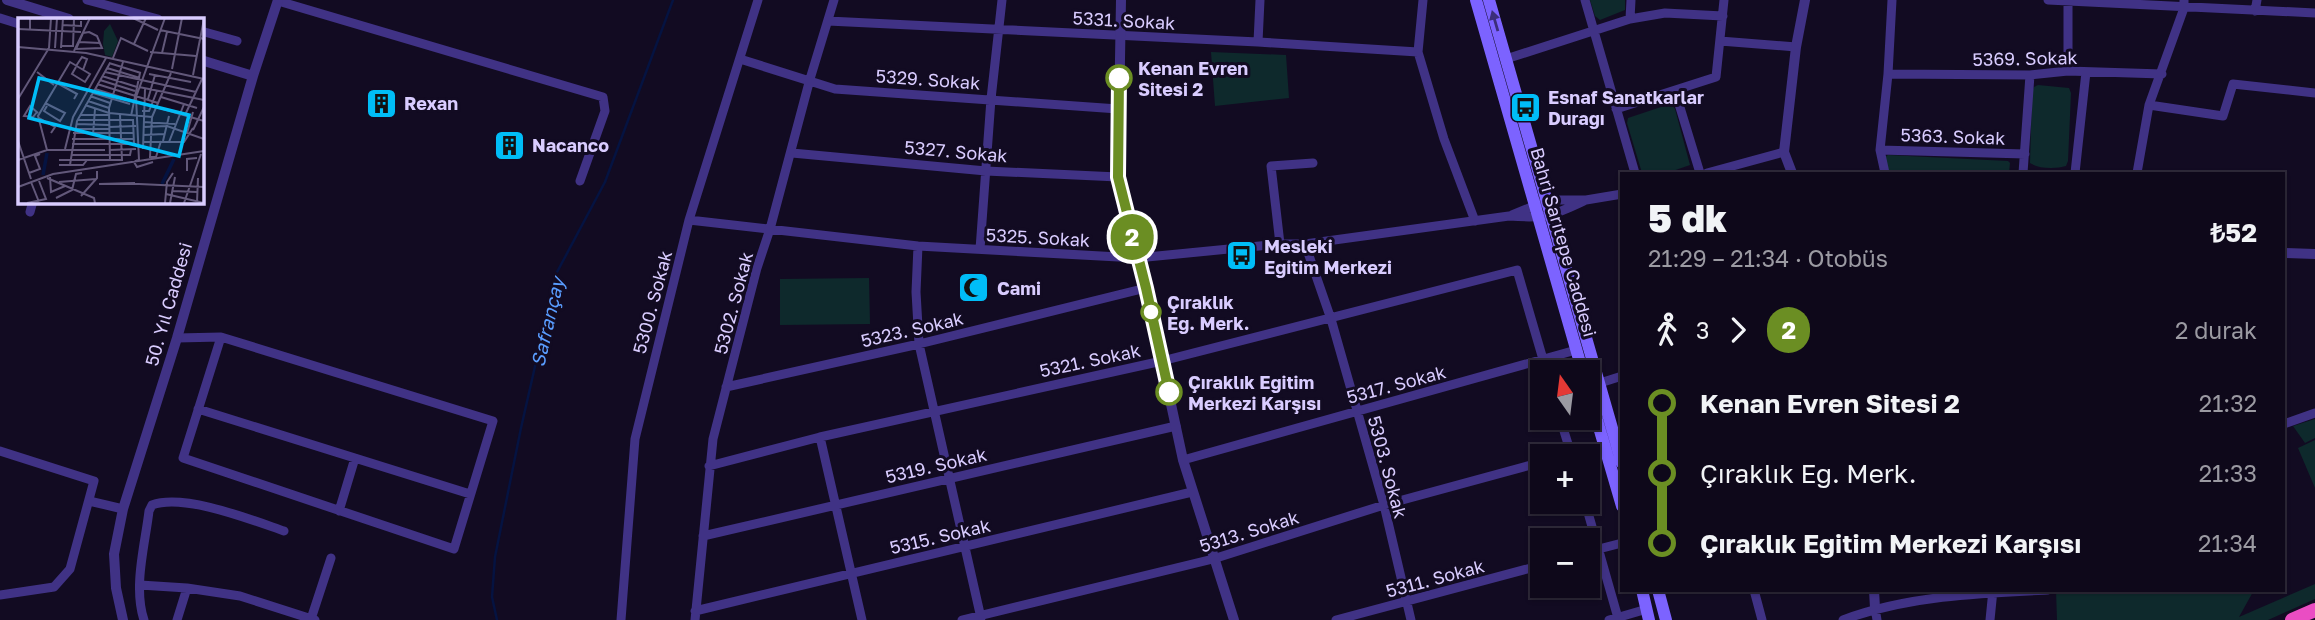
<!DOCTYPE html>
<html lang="tr">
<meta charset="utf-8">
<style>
:root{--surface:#0e081a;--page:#1c1627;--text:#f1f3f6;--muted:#9b9aa2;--line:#2e2939}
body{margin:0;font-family:"Golos Text",sans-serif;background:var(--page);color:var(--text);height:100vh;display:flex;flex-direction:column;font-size:26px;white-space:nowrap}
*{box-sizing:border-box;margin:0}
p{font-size:23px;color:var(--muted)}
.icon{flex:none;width:38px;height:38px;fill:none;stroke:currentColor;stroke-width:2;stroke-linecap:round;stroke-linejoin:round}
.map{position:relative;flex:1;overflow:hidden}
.side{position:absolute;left:1620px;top:172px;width:665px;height:420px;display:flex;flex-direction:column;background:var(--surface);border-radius:0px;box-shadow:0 2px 5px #0004,0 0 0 2px var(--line)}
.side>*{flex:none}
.badge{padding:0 14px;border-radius:23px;font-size:24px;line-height:46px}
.needle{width:46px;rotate:346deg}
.fabs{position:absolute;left:1530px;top:360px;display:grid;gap:14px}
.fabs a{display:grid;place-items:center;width:70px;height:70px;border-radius:0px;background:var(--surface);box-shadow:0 2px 5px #0004,0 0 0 2px var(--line);font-size:35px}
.map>.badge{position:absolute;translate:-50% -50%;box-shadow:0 0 0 4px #fff}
.legs{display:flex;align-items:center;gap:10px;height:77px;padding:0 28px;font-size:23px}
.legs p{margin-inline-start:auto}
.headline{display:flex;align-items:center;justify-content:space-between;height:119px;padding:0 28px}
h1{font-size:38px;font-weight:800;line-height:52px}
ul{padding:0 28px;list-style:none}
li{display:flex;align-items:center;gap:24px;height:70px;font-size:26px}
li i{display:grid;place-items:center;width:10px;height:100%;margin:0 9px;background:currentColor}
li i::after{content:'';width:18px;height:18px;margin:-9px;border:5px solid;border-radius:50%;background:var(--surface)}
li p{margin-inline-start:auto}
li:first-child i{background:linear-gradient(#0000 50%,currentColor 0)}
li:last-child i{background:linear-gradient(currentColor 50%,#0000 0)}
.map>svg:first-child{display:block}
.green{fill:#0e292c}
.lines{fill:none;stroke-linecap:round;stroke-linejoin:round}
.stream{stroke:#051341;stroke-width:2.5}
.minor{stroke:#403285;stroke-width:9}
.tertiary{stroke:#403285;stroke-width:10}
.secondary{stroke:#7c63ff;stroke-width:12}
.trunk{stroke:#ea4dc3;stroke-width:14}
.oneway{fill:#3c2e7a}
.line-1-casing{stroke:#fff;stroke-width:16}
.line-1{stroke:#6b8e23;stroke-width:10}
.stop-1-dot{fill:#fff;stroke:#6b8e23;stroke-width:3.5}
.labels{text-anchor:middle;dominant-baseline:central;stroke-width:6;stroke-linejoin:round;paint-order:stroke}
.street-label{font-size:18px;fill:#d9ccff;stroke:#120b22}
.stop-label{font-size:18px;font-weight:bold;fill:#d9ccff;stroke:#120b22;text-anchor:start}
.poi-label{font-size:18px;font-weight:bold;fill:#d9ccff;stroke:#120b22;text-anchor:start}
.water-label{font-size:19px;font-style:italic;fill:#5a9dff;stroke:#120b22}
.inset-river{fill:none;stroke:#051341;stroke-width:3.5}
.inset-road{fill:none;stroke:#62587a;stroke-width:2}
.view{fill:#00bdf7;fill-opacity:0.15;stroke:#00bdf7;stroke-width:3.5}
.inset-edge{fill:none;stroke:#d9ccff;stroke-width:3.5}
</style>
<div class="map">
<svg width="2315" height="620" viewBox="0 0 2315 620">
<rect width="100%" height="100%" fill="#120b22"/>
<path class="green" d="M1590,0H1625V10L1600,20L1595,16Z
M1211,52L1286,55L1289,98L1215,106Z
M2038,85L2069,88L2071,93L2068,161L2066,166C2056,169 2039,169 2030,163L2032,91L2034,87Z
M1667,105H1672L1675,109L1690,165L1667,173H1642L1627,123L1628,118Z
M1888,155L2008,161L2010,163L2009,173H1889L1885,157Z
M869,278L870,324L780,325V279Z
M2315,419V438L2305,443L2293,426Z
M2315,440V488L2298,448Z
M2315,584V599L2268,620H2057L2056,590H2254L2239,617Z"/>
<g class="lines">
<path class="stream" d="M497,620L492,597L495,557L521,428L556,274L605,182L673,0"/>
<path class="minor" d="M87,0L158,19
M1423,0L1418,52L1444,139L1475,221
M1585,0L1635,173
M2048,0L2315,13
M278,1L603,97L605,111L580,181
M2255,11L2257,0
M0,18L19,24
M1630,19L1631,0
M828,21L1258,42L1418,52
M201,31L237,41
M1720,41L1796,47
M1258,42L1260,0
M740,59L835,89L1118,109
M1506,59L1630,19L1665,13L1723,16
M2068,71V1
M1888,74L2030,75L2068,71L2162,74
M1675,91L1700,173
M2149,105L2223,116L2233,84L2315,93
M1616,109L1716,77L1724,0
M1880,150L2025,154
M792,153L986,171L1118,177
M1707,173L1784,152
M1885,173L1880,150L1888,74L1892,0
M2023,173L2030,75
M2075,173L2086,72
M2137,173L2149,105L2184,8V0
M30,212L33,201
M1512,215L1548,200H1586L1622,194
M689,220L918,246L1137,258L1280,244H1305L1509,216C1547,219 1552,216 1586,200
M1280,244L1271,166L1313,163
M1305,244L1331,319L1384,505L1411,620
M918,246L916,292L919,344L981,618
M980,249L991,99L1002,0
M177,338L221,337L493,421L454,549L183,458L221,337
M1600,383L1622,376
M726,387L919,344L1146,288
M198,409L470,494
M1560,418L1572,457
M2284,424L2315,413
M820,437L862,620
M0,451L94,481L70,569L54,587L0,595
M1561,457L1605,446
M1183,460L1576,350
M709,466L820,437L1162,361L1517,270L1547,373
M89,501L123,509
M1585,502L1618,618
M339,511L355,458
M703,536L1176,426
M1587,552L1622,543
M140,585L187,588L240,596L315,620
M1754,590L1762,620
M1875,608L1877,620
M695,611L1192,492
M311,619L331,558
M144,620C133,587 145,545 149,511L152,505C184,493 252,520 284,531
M177,620L187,588
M621,620L635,439L689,220L758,0
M695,620L713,439L757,268L770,229L810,79L834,0
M962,620L1213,559L1384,505L1542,462
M1336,620L1542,565
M1609,620L1647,609
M1843,620C1906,596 1981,593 2048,590
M1990,620L1993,590"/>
<path class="tertiary" d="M7,0L69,19
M1121,0L1118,177L1146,288L1183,460L1234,620
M201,60L253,76
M1792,173L1784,152L1796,47L1805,0
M2284,253L2315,254
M1874,590L1875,608
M123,620L116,588L114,554L123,509L177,338L253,76L278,0"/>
<path class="secondary" d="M1476,0L1583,373
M1489,0L1622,463
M1587,386L1622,506
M1642,590L1649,620
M1658,590L1666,620"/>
<path class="trunk" d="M2292,620L2315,610"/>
</g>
<defs><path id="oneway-solid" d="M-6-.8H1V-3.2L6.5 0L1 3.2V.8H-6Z" transform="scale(1.75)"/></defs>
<use class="oneway" href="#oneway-solid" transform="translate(1495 21) rotate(-106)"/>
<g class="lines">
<defs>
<path id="line-1" d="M1119,78L1118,177L1146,288L1169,392"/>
</defs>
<use href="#line-1" class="line-1-casing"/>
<use href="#line-1" class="line-1"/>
</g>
<defs>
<symbol id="building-square" viewBox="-11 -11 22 22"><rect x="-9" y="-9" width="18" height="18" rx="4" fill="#00bdf7" stroke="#120b22"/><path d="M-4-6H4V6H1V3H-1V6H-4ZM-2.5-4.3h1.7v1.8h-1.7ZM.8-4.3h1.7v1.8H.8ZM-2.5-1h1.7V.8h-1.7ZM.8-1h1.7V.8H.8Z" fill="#111"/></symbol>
<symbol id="bus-square" viewBox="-11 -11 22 22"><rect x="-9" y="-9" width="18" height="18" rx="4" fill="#00bdf7" stroke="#120b22"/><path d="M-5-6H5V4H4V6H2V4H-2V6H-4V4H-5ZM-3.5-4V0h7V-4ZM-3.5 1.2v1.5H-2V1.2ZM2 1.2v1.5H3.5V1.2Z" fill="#111"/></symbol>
<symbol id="mosque-square" viewBox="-11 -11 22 22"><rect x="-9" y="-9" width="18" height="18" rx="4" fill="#00bdf7" stroke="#120b22"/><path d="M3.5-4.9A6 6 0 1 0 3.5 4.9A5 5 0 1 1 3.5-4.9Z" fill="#111"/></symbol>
</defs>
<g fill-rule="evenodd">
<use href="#building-square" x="364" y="86" width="35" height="35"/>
<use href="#bus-square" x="1508" y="90" width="35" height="35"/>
<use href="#building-square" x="492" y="128" width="35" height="35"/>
<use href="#bus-square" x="1224" y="238" width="35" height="35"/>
<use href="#mosque-square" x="956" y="270" width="35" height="35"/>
</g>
<g class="stop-1-dot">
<circle cx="1119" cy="78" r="12"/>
<circle cx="1151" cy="312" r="9"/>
<circle cx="1169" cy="392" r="12"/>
</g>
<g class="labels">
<g class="street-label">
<text transform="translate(1124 20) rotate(3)">5331. Sokak</text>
<text transform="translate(2025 58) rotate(-1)">5369. Sokak</text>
<text transform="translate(928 79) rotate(4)">5329. Sokak</text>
<text transform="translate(1953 136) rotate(2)">5363. Sokak</text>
<text transform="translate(956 151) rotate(5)">5327. Sokak</text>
<text transform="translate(1038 237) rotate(3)">5325. Sokak</text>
<text transform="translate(1564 242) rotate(74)">Bahri Sarıtepe Caddesi</text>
<text transform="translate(652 302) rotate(-75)">5300. Sokak</text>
<text transform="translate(733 303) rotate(-75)">5302. Sokak</text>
<text transform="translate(168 304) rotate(-74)">50. Yıl Caddesi</text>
<text transform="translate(912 329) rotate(-13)">5323. Sokak</text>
<text transform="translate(1090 360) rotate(-12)">5321. Sokak</text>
<text transform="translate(1396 384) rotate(-15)">5317. Sokak</text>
<text transform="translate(936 465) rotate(-13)">5319. Sokak</text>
<text transform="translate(1388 467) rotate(75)">5303. Sokak</text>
<text transform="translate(1249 531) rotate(-17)">5313. Sokak</text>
<text transform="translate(940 536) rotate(-13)">5315. Sokak</text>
<text transform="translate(1435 578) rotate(-15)">5311. Sokak</text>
</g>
<g class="stop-label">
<text x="1138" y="68">Kenan Evren<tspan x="1138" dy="21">Sitesi 2</tspan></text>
<text x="1167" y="302">Çıraklık<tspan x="1167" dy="21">Eğ. Merk.</tspan></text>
<text x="1188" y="382">Çıraklık Eğitim<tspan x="1188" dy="21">Merkezi Karşısı</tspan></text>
</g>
<g class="poi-label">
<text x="1548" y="97">Esnaf Sanatkarlar<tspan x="1548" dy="21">Durağı</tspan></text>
<text x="404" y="103">Rexan</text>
<text x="532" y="145">Nacanco</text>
<text x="1264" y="246">Mesleki<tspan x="1264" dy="21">Eğitim Merkezi</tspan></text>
<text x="997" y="288">Cami</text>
</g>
<g class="water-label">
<text transform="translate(547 322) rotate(-77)">Safrançay</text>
</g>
</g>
<g transform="translate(18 18)">
<rect width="186" height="186" fill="#120b22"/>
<path d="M92,6L100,23L94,39L87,37L85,26L86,13Z" fill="#0e292c"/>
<path class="inset-river" d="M25,157L29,135M144,166L156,141"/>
<path class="inset-road" d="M115,0L140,12M44,7L63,8V3M0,11L63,14M12,12V0L69,1M142,12L186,21M71,14L79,18L84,30L58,31L65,15ZM61,24L82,25M116,26L128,0M44,28H55L56,1M0,29L68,35L186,61M31,30L33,0M37,30L39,0M43,30L45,0M56,33L72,0M132,34L178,38M144,35L149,14M95,40L103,20L130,33M91,45L123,55M58,48L64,39L69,41L65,52M89,50L122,60M154,51L164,0M19,54L36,67M87,54L178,74M131,56L173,64M175,57L186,1M84,58L119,69M82,62L117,73M39,65L59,76L56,81M79,66L140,85M121,69L186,82M77,71L116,83M75,75L112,86M72,78L92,85M143,79L179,90M0,81L31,30M130,81L137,57M70,83L91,90M27,85L47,95L42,103L26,93L29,88M67,87L91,95L134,99M138,89L186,103M124,93H131L139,73M19,94L15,99L6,98L12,88L20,95M62,97H91M167,97L184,61M113,98L122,55M21,100L37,109L33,115M60,102H115L116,126M125,104L157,106M58,106L91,107M91,109L118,108M125,109L149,108L186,121M57,111H91M175,112L186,89M55,115H116M169,115L175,94M75,117L77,91M125,117L146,116M54,121H116M0,123L13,161M143,123L138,139H132L134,99L153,55M145,123L151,98M125,124H166L175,110M151,124L166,86M54,126H118M47,131L55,99L88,40M125,131L127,71M29,132L20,98L52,44L72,56L67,64L54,56L58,49M92,132L118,131M53,137H112L113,132M0,142L29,132H87M41,142H104L102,97M120,142L116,144L119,149L135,144M121,142L118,79L147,0M92,143L91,90L105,44M41,147H65L69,142M52,147L59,103L92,45M169,153V141L179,140M11,155L22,151L17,138L22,136M32,159L33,174L47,168M29,160L76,180L77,185M13,164L21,184M41,164L78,161M117,165L81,166H121M121,166L186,169M0,169L35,156L186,133M154,173L179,174M148,176L186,185M63,178L79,160V153M38,180L54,172L58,156L64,155M179,184L180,160M9,185L28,181L21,163M147,185L149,164L155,155M152,185L157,159M166,185L183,136"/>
<path class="view" d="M21,60L171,97L161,138L11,100Z"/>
<rect width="186" height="186" class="inset-edge"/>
</g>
</svg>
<div class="fabs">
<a><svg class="needle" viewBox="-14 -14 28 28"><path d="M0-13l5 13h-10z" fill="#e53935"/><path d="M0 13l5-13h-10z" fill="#9b9aa2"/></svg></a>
<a>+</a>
<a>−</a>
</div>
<b class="badge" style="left:1132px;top:237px;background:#6b8e23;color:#fff">2</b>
<section class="side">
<div class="headline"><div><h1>5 dk</h1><p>21:29 – 21:34 · Otobüs</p></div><b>₺52</b></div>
<div class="legs"><svg class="icon" aria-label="walk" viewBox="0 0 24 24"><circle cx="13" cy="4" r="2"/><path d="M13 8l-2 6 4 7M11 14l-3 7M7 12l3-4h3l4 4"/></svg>3<svg class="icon" aria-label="forward" viewBox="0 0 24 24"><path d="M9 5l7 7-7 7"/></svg><b class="badge" style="background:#6b8e23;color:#fff">2</b><p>2 durak</p></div>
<ul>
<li><i style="color:#6b8e23"></i><b>Kenan Evren Sitesi 2</b><p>21:32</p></li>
<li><i style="color:#6b8e23"></i><span>Çıraklık Eğ. Merk.</span><p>21:33</p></li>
<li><i style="color:#6b8e23"></i><b>Çıraklık Eğitim Merkezi Karşısı</b><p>21:34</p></li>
</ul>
</section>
</div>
